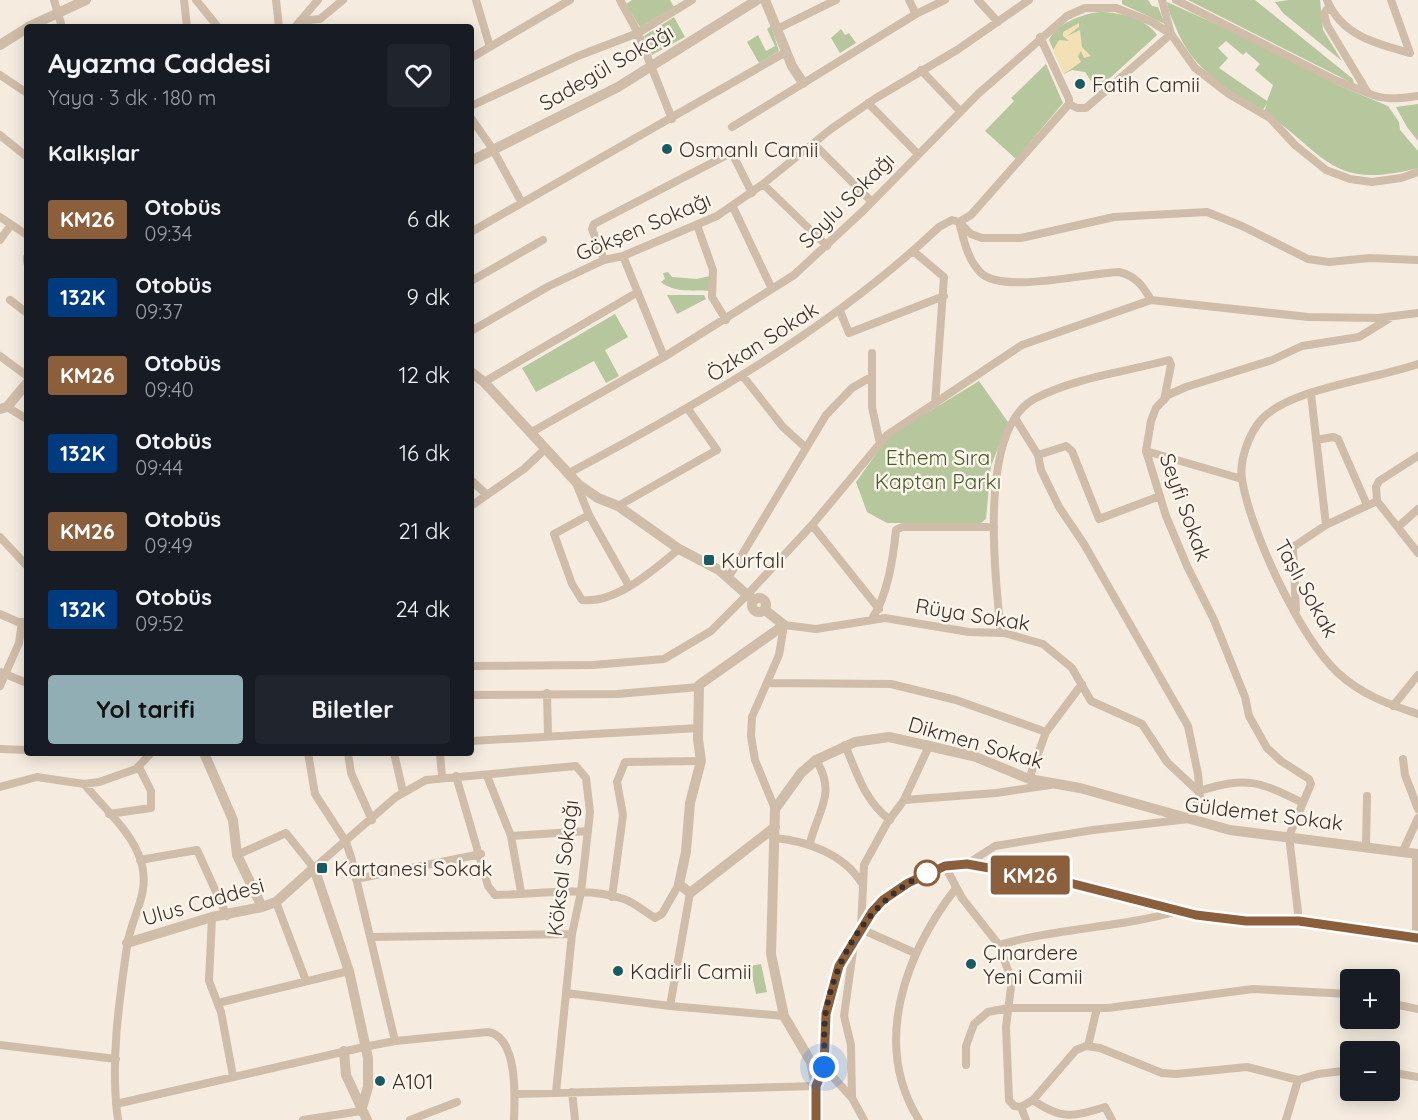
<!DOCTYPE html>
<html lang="tr">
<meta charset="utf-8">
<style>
:root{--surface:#171b24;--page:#20242c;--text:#f1f3f6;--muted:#9ea1a6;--accent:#90aeb3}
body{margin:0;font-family:Quicksand,sans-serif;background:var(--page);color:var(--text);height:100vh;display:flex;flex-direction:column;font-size:22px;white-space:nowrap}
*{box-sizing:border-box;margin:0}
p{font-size:20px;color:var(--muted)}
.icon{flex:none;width:33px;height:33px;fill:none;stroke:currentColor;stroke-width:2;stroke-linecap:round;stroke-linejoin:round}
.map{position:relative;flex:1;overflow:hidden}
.panel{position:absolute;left:24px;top:24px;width:450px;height:732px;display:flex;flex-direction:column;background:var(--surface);border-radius:6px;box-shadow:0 3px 15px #0003}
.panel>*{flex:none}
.badge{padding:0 12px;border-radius:4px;font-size:21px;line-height:39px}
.tools{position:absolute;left:1340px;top:969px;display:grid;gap:12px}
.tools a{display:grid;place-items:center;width:60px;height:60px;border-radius:6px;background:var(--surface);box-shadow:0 3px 15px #0003;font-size:30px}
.you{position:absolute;width:30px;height:30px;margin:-15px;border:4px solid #fff;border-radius:50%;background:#1a73e8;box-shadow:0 0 0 9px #1a73e833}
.map>.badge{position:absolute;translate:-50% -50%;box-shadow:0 0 0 3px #fff}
h2{padding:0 24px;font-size:22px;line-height:54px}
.round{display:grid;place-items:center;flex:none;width:63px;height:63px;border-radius:6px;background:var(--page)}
.head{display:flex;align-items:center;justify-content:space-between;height:102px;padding:0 24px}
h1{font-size:28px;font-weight:800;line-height:45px}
.action{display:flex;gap:12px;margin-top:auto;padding:12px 24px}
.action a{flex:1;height:69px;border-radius:6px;background:var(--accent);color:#111;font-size:24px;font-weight:800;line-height:69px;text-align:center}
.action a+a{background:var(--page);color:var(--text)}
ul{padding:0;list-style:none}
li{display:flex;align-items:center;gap:18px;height:78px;padding:0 24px}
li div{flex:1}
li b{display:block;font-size:22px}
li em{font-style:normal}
li .badge{min-width:66px;font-weight:700;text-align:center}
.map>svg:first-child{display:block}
.green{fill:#b6c69d;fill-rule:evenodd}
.sand{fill:#f3e0b4}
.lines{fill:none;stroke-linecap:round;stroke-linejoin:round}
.minor{stroke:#cfbca9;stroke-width:8}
.tertiary{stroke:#cfbca9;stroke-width:10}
.line-casing{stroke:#fff;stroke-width:14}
.line{stroke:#8b5e3c;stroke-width:9}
.walk{stroke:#3c302a;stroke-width:6;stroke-dasharray:0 10.8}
.poi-dot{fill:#1a5a62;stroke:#fcf6ed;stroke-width:2}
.stop-dot{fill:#fff;stroke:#8b5e3c;stroke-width:3}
.labels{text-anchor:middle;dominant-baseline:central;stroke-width:5;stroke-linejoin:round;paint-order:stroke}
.street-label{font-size:21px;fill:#3c302a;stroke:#fcf6ed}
.poi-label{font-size:21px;fill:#3c302a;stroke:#fcf6ed;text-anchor:start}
.park-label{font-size:21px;fill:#485d2b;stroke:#fcf6ed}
</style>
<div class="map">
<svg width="1418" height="1120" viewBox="0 0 1418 1120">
<rect width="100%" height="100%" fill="#f5ecdf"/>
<path class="green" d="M632,0H670L674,7L640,27L626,4Z
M1122,0H1148L1152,6L1158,7L1165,24L1122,4Z
M1188,0H1255L1353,79L1354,84Z
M1289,0H1320L1323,30L1342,61L1283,13L1275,2Z
M1167,2L1240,35L1335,84L1388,106L1399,122L1400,130L1418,151V168C1329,191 1327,154 1264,112L1267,104L1262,111C1226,88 1192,69 1176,28C1173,20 1168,11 1167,2ZM1226,41L1243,55L1246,52L1260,64L1255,70L1273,85L1267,101L1219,68L1228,58L1218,48Z
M1100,12C1118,12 1147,19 1157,35L1097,90L1085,72L1072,70L1064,74L1049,40C1057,23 1082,14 1100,12Z
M674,17L685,37L652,55L644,36Z
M771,26L779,51L759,63L747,42L758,35L766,51L775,46L767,29Z
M841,29L845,35L849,33L856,43L840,53L831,38Z
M1046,64L1063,103L1016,159L985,131L1014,101L1011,98Z
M1418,104V141L1407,127L1396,107Z
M668,272L672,277L697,279L710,276V291C694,290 674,293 661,282L665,279L663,273Z
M667,295H704L706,299L677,314Z
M615,314L628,337L605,350L619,376L606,383L594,361L536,392L522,368Z
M979,381L1008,422L991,466L986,519L981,523H887L867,512L856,482L889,436Z
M761,964L767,992L756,994L750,966Z"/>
<path class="sand" d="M1079,23V27L1067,36L1080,30L1082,47L1091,56L1084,58L1081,51L1078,56L1081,62L1064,74L1053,50L1059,40L1069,41L1063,36V32Z"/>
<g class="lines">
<path class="minor" d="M54,0L62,27
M184,0L187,27
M196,0L218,27
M276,0L279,27
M476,0L490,47
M620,0L638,33L672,119
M909,0L916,14
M978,0L998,22
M1162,0L1171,34L1195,68L1229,94L1270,118L1295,145L1326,170L1350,179L1372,182L1401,178L1418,172
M1176,0L1335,80L1368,93
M1327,0C1341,35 1376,44 1410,53L1391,0
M1329,6L1324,14L1327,25L1368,93C1385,101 1400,98 1418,96
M300,21L320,19L343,0
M295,27L318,0
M777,29L836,0
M1040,37L1069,99V104
M471,58L570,0
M921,70L960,111
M0,75L27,93
M868,103L917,153
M471,106L578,56L638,33L692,0
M471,118L492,148L522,203
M732,127L916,14L945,0
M0,135L27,157
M814,144L872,202
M763,184L827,246
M733,207L772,289
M0,217L27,235
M959,222L971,234L982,238H1021L1114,217L1207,212L1242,226L1308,259L1329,262L1370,258L1418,260
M959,222L971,215L1069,104L1077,108H1086L1171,34
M959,222C964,240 967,259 981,273C1003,294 1087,273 1119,272C1136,276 1143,286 1151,300
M697,225L713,270L712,297L726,320
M471,232L786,52
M0,240L11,225
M913,251L944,277L935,404
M623,256L664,357
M27,257V262
M604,260L592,229L594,224L727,155H733L752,193
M471,281L543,240
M10,300L27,313
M840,311L849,333L944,296
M471,331L549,286L604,260L623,256L717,216L763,184L831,129L876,98L957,50L1029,0
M872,353V407L880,444
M0,356L27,376
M1418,364C1377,379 1289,388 1261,420C1249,434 1239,460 1242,479C1250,531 1300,637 1338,673C1362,695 1388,704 1418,714
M742,375L783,427L805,447
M484,382L638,292
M1311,394L1326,525
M7,407L27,419
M530,433L664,357L794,275L863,211L978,94L1067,16L1085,8H1116L1152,22L1171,34
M1316,440L1333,437L1338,439L1367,505
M1146,451L1242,479
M1038,455L1066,446L1072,451L1099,519L1160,496
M569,473C700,403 830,330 939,227L952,220L959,222
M471,480L487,495
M576,483L589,515L629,586
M1377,501L1418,553
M471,506L524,469L544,450
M618,506L717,450L688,409
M589,515L554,534L572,584L582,600C616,604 655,569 679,549
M812,525L879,609
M1398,527L1418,509
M0,537L27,566
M728,578L826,415L852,388L871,377
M1296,610L1293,547L1326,525L1377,501L1376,487L1379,481L1418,456
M0,614L18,622H27
M872,619C888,594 893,559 896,530L902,527H994
M1001,633C995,578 977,427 1036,398C1077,377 1125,372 1169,360L1171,365L1164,400
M471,666L593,665L664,659L711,631L747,595L812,525L887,435L1022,345L1151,300L1308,317L1378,318L1418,313
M0,672L27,683
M767,683L891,684L956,700L1046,732
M0,686L19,643L22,622
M547,693L548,735
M471,695L617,694L699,687
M1393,706L1418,675
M471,741L699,728
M845,745C857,774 865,801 890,820
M0,749L27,750
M308,753L315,794L346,842L351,857L395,1041
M348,753L351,773L372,820
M394,753L403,792
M440,753L442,777
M1403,759L1405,775L1418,809
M456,776L488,886L495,895C536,895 583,885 624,899C635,903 645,912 655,918L662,914L679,884
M487,776L511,836L521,892
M1029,779L1046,732L1082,684
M84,784C103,807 132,832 141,861C151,894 131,916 127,946C119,1002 110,1064 118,1120
M0,787L37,777L84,784L99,782L136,769L151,753
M1199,791C1248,776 1258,781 1303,803
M904,800L996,793L1050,785
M775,809L755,760L751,736L752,717L779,655L784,625L816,629L885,618L969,632L1004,633L1043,644L1072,668L1091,701L1142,724L1167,762L1200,793
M109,814L151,808V791L139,767
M511,836L588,831
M775,838C807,841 843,854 861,882
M810,843C818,810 837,794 816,760
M1366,846L1367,796
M1403,851L1418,818
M1416,853V937
M237,855L286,833L314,868L396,797L426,780L576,766L586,778L590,812L581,892L572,934L556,1092
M140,860L197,850L227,916
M967,864L995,846L1093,830L1189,819L1200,796L1198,774L1188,726L1084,544L1059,507L1041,470L1038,455L1015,418
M945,866L962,898L999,945L1009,973L1011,987L1006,1027L1009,1100L1014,1106L1021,1107
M356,879L481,854
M612,897L623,815L617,782L625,762L701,761
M276,902L306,981
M212,917L209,981L221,1012L233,1076
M1299,921L1289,836L1311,784L1309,779L1281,761L1267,748L1249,716L1245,697L1214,620L1187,566L1166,516L1146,451L1151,421L1156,408L1168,395L1186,387L1272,360L1302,346L1359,337L1390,318
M371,937L572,934
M999,945C1057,928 1119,928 1178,911
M915,953L861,929L864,865L887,823L904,800L929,746
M566,993L670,1006L784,1016
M218,1003L349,971
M1389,1003L1418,1009
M670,1006L690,893
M0,1045L116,1059
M1088,1046L1097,1008
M966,1065V1046L974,1024L988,1012L1008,1008H1108L1253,989L1350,994
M824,1067L852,1098L864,1120
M1389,1072L1418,1077
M572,1092L575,1120
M516,1094L816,1086
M852,1098L851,1045L844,1016L854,944
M1033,1100C1061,1120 1073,1117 1105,1107L1112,1120
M116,1104L364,1047L395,1041L488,1032C518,1037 515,1097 514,1120
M1021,1107L1033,1100L1076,1050L1086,1046L1100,1048L1162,1073L1176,1074L1247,1067L1298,1080L1318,1074L1350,1070
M1021,1107L1026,1120
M303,1120L361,1111
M410,1120L457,1102
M919,1120C871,1043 906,953 956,888
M1286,1120L1298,1080"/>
<path class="tertiary" d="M765,0L792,66L803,83
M28,27L86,0
M0,45L27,28
M471,161L618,87L757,0
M471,372L484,382L579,485L598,498L618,506L679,549L719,570L753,600
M0,409L7,407L27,383
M752 605a7 7 0 1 1 14 0a7 7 0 1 1-14 0Z
M765,610L784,625L699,685L698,739L701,761L690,803L686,852L679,884L690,893L775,827
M204,753L233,820L237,855L262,907
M127,943L212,917L262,907L276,902L314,868L349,971L368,1058V1087L361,1111
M344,1051L346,1075L367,1120
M816,1086L811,1062L784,1016L771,954L775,809L801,773L816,760L855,742L889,737L929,746L976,757L1029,779L1080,788L1230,830L1418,854
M816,1120V1086L824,1067L826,1014L839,966L878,905L908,883L935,869L955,865L987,867L1066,882L1196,915L1246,921H1299L1418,938"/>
</g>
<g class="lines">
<defs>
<path id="line" d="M816,1120V1086L824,1067L826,1014L839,966L872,912L883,900L908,883L945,866L967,864L1066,882L1196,915L1246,921H1299L1418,938"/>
</defs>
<use href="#line" class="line-casing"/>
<use href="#line" class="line"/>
<path class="walk" d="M824,1067C825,1049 823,1029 826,1011C837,952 873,896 930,872L927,873"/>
</g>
<g class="poi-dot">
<circle cx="1080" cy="84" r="6"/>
<circle cx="667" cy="149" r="6"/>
<rect x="703" y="554" width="12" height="12" rx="3"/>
<rect x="316" y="862" width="12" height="12" rx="3"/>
<circle cx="971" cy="964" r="6"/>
<circle cx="618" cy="971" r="6"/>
<circle cx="380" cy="1081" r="6"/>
</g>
<circle class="stop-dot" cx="927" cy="873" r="12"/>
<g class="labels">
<g class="street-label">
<text transform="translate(606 67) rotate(-30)">Sadegül Sokağı</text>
<text transform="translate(846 200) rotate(-45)">Soylu Sokağı</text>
<text transform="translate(643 226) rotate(-23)">Gökşen Sokağı</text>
<text transform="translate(762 341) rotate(-33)">Özkan Sokak</text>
<text transform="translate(1186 507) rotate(70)">Seyfi Sokak</text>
<text transform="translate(1307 588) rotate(61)">Taşlı Sokak</text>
<text transform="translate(973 614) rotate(9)">Rüya Sokak</text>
<text transform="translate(976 742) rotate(16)">Dikmen Sokak</text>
<text transform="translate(1264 813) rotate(7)">Güldemet Sokak</text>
<text transform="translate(562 868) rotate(-83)">Köksal Sokağı</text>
<text transform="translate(203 901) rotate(-16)">Ulus Caddesi</text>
</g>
<g class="poi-label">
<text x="1092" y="84">Fatih Camii</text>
<text x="679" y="149">Osmanlı Camii</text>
<text x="721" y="560">Kurfalı</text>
<text x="334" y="868">Kartanesi̇ Sokak</text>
<text x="983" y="952">Çınardere<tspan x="983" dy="24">Yeni Camii</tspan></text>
<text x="630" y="971">Kadirli Camii</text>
<text x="392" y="1081">A101</text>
</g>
<g class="park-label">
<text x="938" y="457">Ethem Sıra<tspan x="938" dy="24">Kaptan Parkı</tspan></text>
</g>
</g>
</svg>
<div class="tools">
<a>+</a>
<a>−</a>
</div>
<div class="you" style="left:824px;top:1067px"></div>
<b class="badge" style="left:1030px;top:875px;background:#8b5e3c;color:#fff">KM26</b>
<section class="panel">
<div class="head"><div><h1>Ayazma Caddesi</h1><p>Yaya · 3 dk · 180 m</p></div><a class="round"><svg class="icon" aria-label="heart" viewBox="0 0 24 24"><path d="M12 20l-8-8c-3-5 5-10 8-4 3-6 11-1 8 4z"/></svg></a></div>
<h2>Kalkışlar</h2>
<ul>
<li><span class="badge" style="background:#8b5e3c;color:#fff">KM26</span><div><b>Otobüs</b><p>09:34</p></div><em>6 dk</em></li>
<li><span class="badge" style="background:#003b80;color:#fff">132K</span><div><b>Otobüs</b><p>09:37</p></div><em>9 dk</em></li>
<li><span class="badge" style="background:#8b5e3c;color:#fff">KM26</span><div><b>Otobüs</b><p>09:40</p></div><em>12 dk</em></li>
<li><span class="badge" style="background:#003b80;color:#fff">132K</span><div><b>Otobüs</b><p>09:44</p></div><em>16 dk</em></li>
<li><span class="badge" style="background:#8b5e3c;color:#fff">KM26</span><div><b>Otobüs</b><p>09:49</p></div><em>21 dk</em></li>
<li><span class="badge" style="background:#003b80;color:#fff">132K</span><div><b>Otobüs</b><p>09:52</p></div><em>24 dk</em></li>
</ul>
<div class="action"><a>Yol tarifi</a><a>Biletler</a></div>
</section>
</div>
